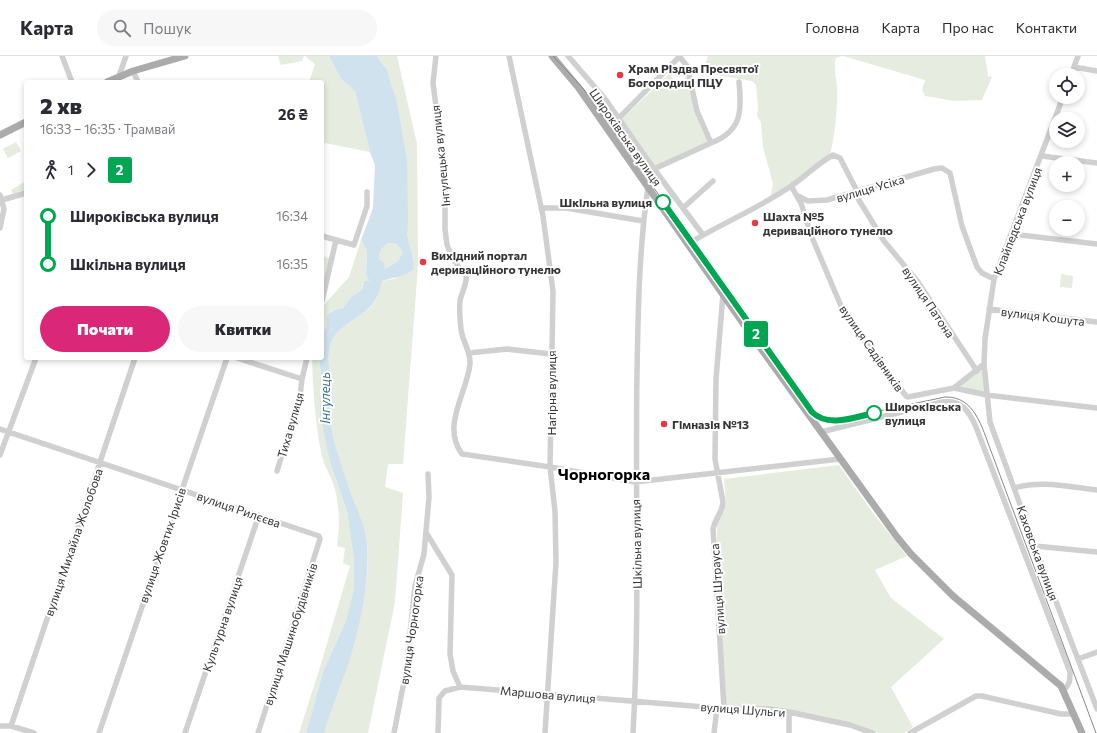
<!DOCTYPE html>
<html lang="uk">
<meta charset="utf-8">
<style>
:root{--surface:#fff;--page:#f7f7f7;--text:#2b2b33;--muted:#7c7c81;--line:#e1e1e2;--accent:#db2777}
body{margin:0;font-family:Commissioner,sans-serif;background:var(--page);color:var(--text);height:100vh;display:flex;flex-direction:column;font-size:15px;white-space:nowrap}
*{box-sizing:border-box;margin:0}
p{font-size:13px;color:var(--muted)}
.icon{flex:none;width:22px;height:22px;fill:none;stroke:currentColor;stroke-width:2;stroke-linecap:round;stroke-linejoin:round}
.map{position:relative;flex:1;overflow:hidden}
.sheet{position:absolute;left:24px;top:24px;width:300px;height:280px;display:flex;flex-direction:column;background:var(--surface);border-radius:4px;box-shadow:0 2px 6px #0003}
.sheet>*{flex:none}
.badge{padding:0 8px;border-radius:3px;font-size:14px;line-height:26px}
.tools{position:absolute;left:1049px;top:12px;display:grid;gap:8px}
.tools a{display:grid;place-items:center;width:36px;height:36px;border-radius:50%;background:var(--surface);box-shadow:0 2px 6px #0003;font-size:20px}
.map>.badge{position:absolute;translate:-50% -50%;box-shadow:0 0 0 2px #fff}
.legs{display:flex;align-items:center;gap:6px;height:44px;padding:0 16px;font-size:13px}
.legs p{margin-inline-start:auto}
.overview{display:flex;align-items:center;justify-content:space-between;height:68px;padding:0 16px}
h1{font-size:22px;font-weight:800;line-height:30px}
.button{display:flex;gap:8px;margin-top:auto;padding:8px 16px}
.button a{flex:1;height:46px;border-radius:24px;background:var(--accent);color:#fff;font-size:16px;font-weight:800;line-height:46px;text-align:center}
.button a+a{background:var(--page);color:var(--text)}
ul{padding:0 16px;list-style:none}
li{display:flex;align-items:center;gap:14px;height:48px;font-size:15px}
li i{display:grid;place-items:center;width:6px;height:100%;margin:0 5px;background:currentColor}
li i::after{content:'';width:10px;height:10px;margin:-5px;border:3px solid;border-radius:50%;background:var(--surface)}
li p{margin-inline-start:auto}
li:first-child i{background:linear-gradient(#0000 50%,currentColor 0)}
li:last-child i{background:linear-gradient(currentColor 50%,#0000 0)}
header{display:flex;align-items:center;gap:24px;box-sizing:border-box;height:56px;padding:0 20px;background:var(--surface);border-bottom:1px solid var(--line)}
header strong{font-size:19px}
nav{display:flex;gap:22px;margin-inline-start:auto;font-size:14px}
.search{width:280px;height:36px;background:var(--page);display:flex;align-items:center;gap:10px;box-sizing:border-box;padding:0 14px;border-radius:22px;color:var(--muted);font-size:15px}
.map>svg:first-child{display:block}
.green{fill:#e6ecdf}
.water{fill:#cfe2ee;fill-rule:evenodd}
.lines{fill:none;stroke-linecap:round;stroke-linejoin:round}
.minor{stroke:#d0d0d0;stroke-width:5.5}
.major{stroke:#ababab;stroke-width:7}
.tram{stroke:#888;stroke-width:1}
.line-1-casing{stroke:#fff;stroke-width:9}
.line-1{stroke:#00a651;stroke-width:6}
.poi-dot{fill:#e63946;stroke:#fff;stroke-width:1.5}
.stop-1-dot{fill:#fff;stroke:#00a651;stroke-width:2}
.labels{text-anchor:middle;dominant-baseline:central;stroke-width:4;stroke-linejoin:round;paint-order:stroke}
.poi-label{font-size:12px;font-weight:bold;fill:#333;stroke:#fff;text-anchor:start}
.street-label{font-size:12px;fill:#333;stroke:#fff}
.stop-label{font-size:12px;font-weight:bold;fill:#333;stroke:#fff;text-anchor:end}
.water-label{font-size:13px;font-style:italic;fill:#3f7597;stroke:#fff}
.district-label{font-size:16px;font-weight:bold;fill:#000;stroke:#fff}
</style>
<header>
<strong>Карта</strong>
<div class="search"><svg class="icon" aria-label="search" viewBox="0 0 24 24"><circle cx="10" cy="10" r="6"/><path d="M15 15l6 6"/></svg>Пошук</div>
<nav><a>Головна</a><a>Карта</a><a>Про нас</a><a>Контакти</a></nav>
</header>
<div class="map">
<svg width="1097" height="677" viewBox="0 0 1097 677">
<rect width="100%" height="100%" fill="#fff"/>
<path class="green" d="M278,0H304L302,5L281,9Z
M305,0H329L341,23L355,35L370,96L325,87L322,79V26H309L315,8Z
M377,0H397L417,88L418,210L403,408H388L385,431L403,437L395,546L368,677H324C340,619 373,546 367,487C365,471 358,458 353,444C347,428 341,411 337,395C334,383 329,365 330,353C330,347 333,341 332,335C332,322 327,309 329,296C333,261 377,267 382,225L394,223L414,207L407,178V102L396,41C387,25 391,15 377,0Z
M708,0H842L836,2C833,12 836,20 837,30C838,52 835,78 830,99L770,143L773,128L763,91L761,66L757,60L758,51L756,29L752,25L712,18L705,9Z
M843,0H985L988,20L992,21L982,44L954,45L925,40L922,34L925,24Z
M669,18L677,28L688,20L709,86L655,111L622,63Z
M16,86L21,95L8,102L3,93Z
M26,125V134L13,138L11,134Z
M361,184L367,195L366,219L371,225L363,226L362,234L352,240L343,252L333,254L327,259V271L322,277V251L349,221Z
M389,187L397,188L403,197L397,206L385,213L384,209L379,203C379,194 381,191 389,187Z
M322,200L332,203L327,225L322,223Z
M1061,218L1073,220L1072,232L1060,231Z
M312,302H319L322,325L320,335L330,406L347,455L354,504V532L346,565L323,616L306,677H299L320,611L350,510L343,507L345,492L337,490C340,468 340,448 333,427C329,417 323,407 321,396C315,365 313,333 312,302Z
M984,308L987,339L954,332Z
M839,409L873,457L907,500L875,514L891,542L944,583L891,631L913,671L904,677H879L850,667L815,661L726,650L717,504V468L726,448L724,423Z"/>
<path class="water" d="M329,0H377L387,14L392,32L396,41L407,102L408,166L407,178L414,207L413,214L404,219L382,225C376,267 333,261 329,296C327,309 332,322 332,335C333,341 330,347 330,353C329,376 343,413 350,435C356,452 365,468 367,487C370,523 360,571 349,606C341,629 331,653 324,677H306L323,616L346,565L354,532V504L347,455L330,406L320,357L322,325L319,302H322V277L327,271V259L334,254L343,252L352,240L362,234L364,225H370L366,219L367,195L361,184L373,152L375,109L370,96L355,35L341,23ZM389,187L397,188L403,197L397,206L385,213L384,207L379,203C379,194 382,191 389,187Z"/>
<g class="lines">
<path class="minor" d="M62,0L72,26
M436,0L433,27L445,121V173L447,189L452,201L462,216L466,219C468,227 461,237 460,245C459,254 460,264 461,273C462,285 471,295 470,308C467,337 441,370 462,398L550,411L635,426L840,403
M509,0L543,160L553,235L550,411L555,455L556,506L545,677
M568,0L606,44L654,113L703,179
M1074,11L1097,15
M133,15L138,26
M1071,19L1078,0
M119,20L126,0
M1063,41L994,223L985,283L984,308L990,366L1042,509L1097,653
M619,62L680,0
M711,87C742,75 742,55 739,26
M1042,100L1097,107
M654,113L711,87L697,55L687,10L680,1
M791,130L801,147L811,179L841,250L859,278L906,340L908,341L954,332L984,308
M854,136L884,185L918,226L977,315
M0,139L4,153L0,172
M798,140L808,145L827,144L934,113L942,112L950,117L962,170L977,211L982,217L994,223
M2,144L26,137
M684,151L713,125
M541,152H566L643,165
M1011,178L1097,188
M322,180L354,189L367,150V136
M688,188C722,167 758,153 791,130C805,121 818,107 833,99L840,102L857,135H860
M723,238L716,323L715,403L723,446C723,455 715,463 713,473L724,652
M322,245L336,184
M989,253L1097,266
M469,297L507,293L551,298
M237,302L302,323
M954,332L987,339L1097,352
M0,373L319,480L320,483L258,677
M821,376L942,346C961,343 969,355 976,371L1070,616C1070,624 1070,628 1064,634
M0,399L36,302
M277,415L300,340L302,323L307,302
M1014,432C1043,424 1068,431 1097,434
M427,478L452,519L450,598L453,615L460,631
M1035,490L1097,496
M1078,603L1097,596
M0,670H11L34,677
M11,670L135,302
M99,677L227,302
M185,677L259,459
M394,677L406,615L415,530L424,498L429,441L428,418
M438,677L439,642L445,635L460,631L717,652L770,653L789,656L850,669L873,677
M633,677C640,557 635,438 637,318C638,255 639,193 648,131
M714,677L717,652
M789,677V656
M910,677L976,640H982L1061,658H1074"/>
<path class="major" d="M552,0L578,31L754,283L897,481L911,498L953,540L1061,630L1082,677
M107,26L133,15L185,0
M0,79L26,66"/>
<path class="tram" d="M553,0L583,32L814,358L824,363L836,364L945,341C975,340 982,372 991,395L1096,677"/>
</g>
<g class="lines">
<defs>
<path id="line-1" d="M663,146L812,356C828,372 855,361 874,357"/>
</defs>
<use href="#line-1" class="line-1-casing"/>
<use href="#line-1" class="line-1"/>
</g>
<g class="poi-dot">
<circle cx="620" cy="19" r="4"/>
<circle cx="755" cy="167" r="4"/>
<circle cx="423" cy="206" r="4"/>
<circle cx="664" cy="368" r="4"/>
</g>
<g class="stop-1-dot">
<circle cx="663" cy="146" r="7"/>
<circle cx="874" cy="357" r="7"/>
</g>
<g class="labels">
<g class="poi-label">
<text x="628" y="12">Храм Різдва Пресвятої<tspan x="628" dy="14">Богородиці ПЦУ</tspan></text>
<text x="763" y="160">Шахта №5<tspan x="763" dy="14">дериваційного тунелю</tspan></text>
<text x="431" y="199">Вихідний портал<tspan x="431" dy="14">дериваційного тунелю</tspan></text>
<text x="672" y="368">Гімназія №13</text>
</g>
<g class="street-label">
<text transform="translate(626 81) rotate(55)">Широківська вулиця</text>
<text transform="translate(440 100) rotate(-96)">Інгулецька вулиця</text>
<text transform="translate(870 132) rotate(-16)">вулиця Усіка</text>
<text transform="translate(1017 165) rotate(-69)">Клайпедська вулиця</text>
<text transform="translate(929 246) rotate(56)">вулиця Патона</text>
<text transform="translate(1043 260) rotate(7)">вулиця Кошута</text>
<text transform="translate(872 292) rotate(55)">вулиця Садівників</text>
<text transform="translate(551 337) rotate(-90)">Нагірна вулиця</text>
<text transform="translate(290 369) rotate(-74)">Тиха вулиця</text>
<text transform="translate(239 453) rotate(19)">вулиця Рилєєва</text>
<text transform="translate(73 486) rotate(-71)">вулиця Михайла Жолобова</text>
<text transform="translate(636 488) rotate(-91)">Шкільна вулиця</text>
<text transform="translate(162 489) rotate(-71)">вулиця Жовтих Ірисів</text>
<text transform="translate(1038 497) rotate(70)">Каховська вулиця</text>
<text transform="translate(717 533) rotate(-94)">вулиця Штрауса</text>
<text transform="translate(222 568) rotate(-71)">Культурна вулиця</text>
<text transform="translate(411 574) rotate(-82)">вулиця Чорногорка</text>
<text transform="translate(290 578) rotate(-72)">вулиця Машинобудівників</text>
<text transform="translate(548 638) rotate(5)">Маршова вулиця</text>
<text transform="translate(743 653) rotate(4)">вулиця Шульги</text>
</g>
<g class="stop-label">
<text x="652" y="146">Шкільна вулиця</text>
<text x="885" y="350" text-anchor="start">Широківська<tspan x="885" dy="14">вулиця</tspan></text>
</g>
<g class="water-label">
<text transform="translate(325 342) rotate(-90)">Інгулець</text>
</g>
<g class="district-label">
<text x="604" y="417">Чорногорка</text>
</g>
</g>
</svg>
<div class="tools">
<a><svg class="icon" aria-label="locate" viewBox="0 0 24 24"><circle cx="12" cy="12" r="6"/><path d="M12 2v4M12 18v4M2 12h4M18 12h4"/></svg></a>
<a><svg class="icon" aria-label="layers" viewBox="0 0 24 24"><path d="M12 4l9 5-9 5-9-5zM3 14l9 5 9-5"/></svg></a>
<a>+</a>
<a>−</a>
</div>
<b class="badge" style="left:756px;top:278px;background:#00a651;color:#fff">2</b>
<section class="sheet">
<div class="overview"><div><h1>2 хв</h1><p>16:33 – 16:35 · Трамвай</p></div><b>26 ₴</b></div>
<div class="legs"><svg class="icon" aria-label="walk" viewBox="0 0 24 24"><circle cx="13" cy="4" r="2"/><path d="M13 8l-2 6 4 7M11 14l-3 7M7 12l3-4h3l4 4"/></svg>1<svg class="icon" aria-label="forward" viewBox="0 0 24 24"><path d="M9 5l7 7-7 7"/></svg><b class="badge" style="background:#00a651;color:#fff">2</b></div>
<ul>
<li><i style="color:#00a651"></i><b>Широківська вулиця</b><p>16:34</p></li>
<li><i style="color:#00a651"></i><b>Шкільна вулиця</b><p>16:35</p></li>
</ul>
<div class="button"><a>Почати</a><a>Квитки</a></div>
</section>
</div>
